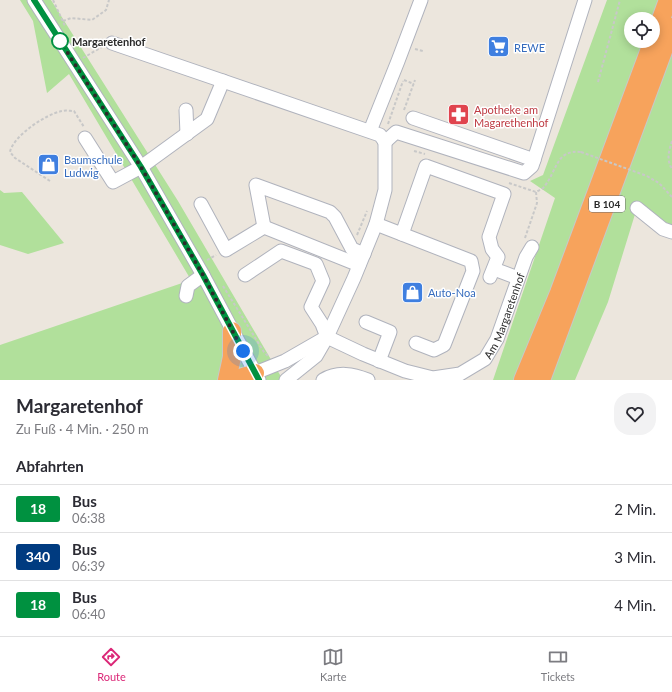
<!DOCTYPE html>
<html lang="de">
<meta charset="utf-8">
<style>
:root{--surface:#fff;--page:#f2f2f3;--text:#2b2b33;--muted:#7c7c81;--line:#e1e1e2;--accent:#db2777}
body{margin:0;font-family:Lato,sans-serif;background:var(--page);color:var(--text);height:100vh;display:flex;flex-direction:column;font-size:15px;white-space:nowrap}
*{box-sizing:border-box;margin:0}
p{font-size:13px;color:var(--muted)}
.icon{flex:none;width:22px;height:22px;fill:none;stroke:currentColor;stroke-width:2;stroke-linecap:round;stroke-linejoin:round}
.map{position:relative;height:380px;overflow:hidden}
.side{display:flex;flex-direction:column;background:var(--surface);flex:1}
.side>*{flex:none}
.badge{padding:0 8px;border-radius:3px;font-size:14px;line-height:26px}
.tools{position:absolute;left:624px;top:12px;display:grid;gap:8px}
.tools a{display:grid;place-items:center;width:36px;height:36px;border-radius:50%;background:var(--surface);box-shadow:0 2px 10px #0003;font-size:20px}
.you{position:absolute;width:20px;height:20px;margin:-10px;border:3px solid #fff;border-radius:50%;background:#1a73e8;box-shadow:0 0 0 6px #1a73e833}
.map>.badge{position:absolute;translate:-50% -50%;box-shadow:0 0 0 2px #fff}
h2{padding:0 16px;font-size:15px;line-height:36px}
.round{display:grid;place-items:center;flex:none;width:42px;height:42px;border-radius:16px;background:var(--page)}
.headline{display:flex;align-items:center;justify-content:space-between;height:68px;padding:0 16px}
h1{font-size:19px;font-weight:700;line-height:30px}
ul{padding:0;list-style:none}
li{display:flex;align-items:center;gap:12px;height:48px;padding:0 16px;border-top:1px solid var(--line)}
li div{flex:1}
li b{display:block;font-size:15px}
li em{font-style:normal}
li .badge{min-width:44px;font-weight:700;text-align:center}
.tab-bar{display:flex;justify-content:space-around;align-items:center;height:56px;border-top:1px solid var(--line);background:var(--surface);font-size:11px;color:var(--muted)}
.tab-bar a{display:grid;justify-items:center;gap:2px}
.tab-bar .selected{color:var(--accent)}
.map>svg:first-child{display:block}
.green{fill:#b1e09b;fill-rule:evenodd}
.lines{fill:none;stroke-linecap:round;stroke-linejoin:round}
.minor-casing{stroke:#b0b3bd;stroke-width:15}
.highway-casing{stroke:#c8c8c8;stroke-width:20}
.path{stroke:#c8c8c8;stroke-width:2;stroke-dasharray:3 2;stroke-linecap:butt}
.minor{stroke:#fff;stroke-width:13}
.highway{stroke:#f7a35c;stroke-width:18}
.path-bridge{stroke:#c8c8c8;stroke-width:2;stroke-dasharray:3 2;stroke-linecap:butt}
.line-casing{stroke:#fff;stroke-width:9}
.line{stroke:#009140;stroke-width:6}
.walk{stroke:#2a2a2a;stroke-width:4;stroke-dasharray:0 7.2}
.stop-dot{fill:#fff;stroke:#009140;stroke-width:2}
.labels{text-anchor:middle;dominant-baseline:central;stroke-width:3;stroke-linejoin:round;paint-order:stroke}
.shield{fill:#fff;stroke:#6a6a6a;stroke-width:1}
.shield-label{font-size:10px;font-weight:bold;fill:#2a2a2a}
.stop-label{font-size:11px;font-weight:bold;fill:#2a2a2a;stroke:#fff;text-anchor:start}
.shop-label{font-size:11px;fill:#366cbe;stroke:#fff;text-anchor:start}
.health-label{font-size:11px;fill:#be3a42;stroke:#fff;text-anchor:start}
.street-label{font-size:11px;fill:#2a2a2a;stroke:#fff}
</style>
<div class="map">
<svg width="672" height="380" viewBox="0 0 672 380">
<rect width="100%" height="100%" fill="#ece6dd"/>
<path class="green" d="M20,0H51L178,201L283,380H0V345L191,280L69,74L47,93L33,21Z
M607,0H672V225L636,211L608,302L575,380H493L555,198L530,181L543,175ZM631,19H653V41H631Z
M0,190L4,193L22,192L64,243L28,254L0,245Z"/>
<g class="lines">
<defs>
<g id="minor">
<path d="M34,0L141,167L203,275L259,380"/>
<path d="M112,43L380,135L385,142"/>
<path d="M186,110L187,134"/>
<path d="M413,118L534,160"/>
<path d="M370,131L398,61L421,0"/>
<path d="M85,138L113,182L141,167L207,119L223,81"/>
<path d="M385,142L396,132L524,173L532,166L585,0"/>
<path d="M201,204L226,250L264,227L359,265"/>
<path d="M637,208L663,229L672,232"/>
<path d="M376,224L471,261L473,271L444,345L434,350L416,343"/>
<path d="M264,227L256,185L330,212L335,217L352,249L364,254"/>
<path d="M402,234L426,166L504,194L489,237L492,249L498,257L490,277"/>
<path d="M494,269L518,278"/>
<path d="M245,275L281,251L316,264L323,281L311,307L322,324L327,337"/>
<path d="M186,296L188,286L203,275"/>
<path d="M366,322L390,332L379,361"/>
<path id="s1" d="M327,337L363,354L405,371L433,378L460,374L485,359L497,339L526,257L532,247"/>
<path d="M255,373L285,361L325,338"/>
<path d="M286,380L316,356L327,337L354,278L376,224L385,190V142"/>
<path d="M323,380C338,371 353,374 368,380"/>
</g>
<path id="highway" d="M653,41L668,0
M227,380L232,357V331
M237,380L243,377L255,373
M523,380L559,293L653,41
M541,380L672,27"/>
</defs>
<use href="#minor" class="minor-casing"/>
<use href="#highway" class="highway-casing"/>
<path class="path" d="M53,0L65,26
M63,21L71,18L92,20L106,10L109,0
M415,49L423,51
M83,58L102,47
M404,80L414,84
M598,82L620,0
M404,110L415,80
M388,124L403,81
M672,141C669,151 666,159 672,169
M414,151L425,154
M647,176L659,183L672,197
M50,181L15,158L10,152C13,136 46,114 62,111C66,110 70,111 74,111L84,127
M509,183L536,192C539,190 543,189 544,187C557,171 556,149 581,152
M357,235L367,211
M525,238L537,203L536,192
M207,260L216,255
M223,286L264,352L268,356"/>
<use href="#minor" class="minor"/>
<use href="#highway" class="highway"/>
<path class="path-bridge" d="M581,152L647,176"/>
</g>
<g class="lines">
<defs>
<path id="line" d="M34,0L141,167L203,275L259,380"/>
</defs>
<use href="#line" class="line-casing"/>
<use href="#line" class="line"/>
<path class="walk" d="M60,41L141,167L203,275L243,351"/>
</g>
<defs>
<symbol id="supermarket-square" viewBox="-11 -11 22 22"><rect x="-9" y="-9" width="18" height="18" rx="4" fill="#3f7fe0" stroke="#fff"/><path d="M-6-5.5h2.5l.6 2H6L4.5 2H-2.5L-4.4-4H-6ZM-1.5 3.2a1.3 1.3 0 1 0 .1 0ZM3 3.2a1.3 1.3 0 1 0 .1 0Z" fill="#fff"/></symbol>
<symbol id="pharmacy-square" viewBox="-11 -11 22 22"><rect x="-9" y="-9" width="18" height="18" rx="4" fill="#e0444e" stroke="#fff"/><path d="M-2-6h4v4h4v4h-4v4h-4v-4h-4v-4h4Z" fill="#fff"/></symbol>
<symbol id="shop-square" viewBox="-11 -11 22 22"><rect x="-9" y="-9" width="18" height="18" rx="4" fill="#3f7fe0" stroke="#fff"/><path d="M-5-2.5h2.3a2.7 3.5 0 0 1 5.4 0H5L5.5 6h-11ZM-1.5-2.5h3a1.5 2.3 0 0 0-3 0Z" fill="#fff"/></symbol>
</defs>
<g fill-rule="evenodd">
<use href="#supermarket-square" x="486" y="34" width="25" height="25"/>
<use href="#pharmacy-square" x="446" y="102" width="25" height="25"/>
<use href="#shop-square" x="36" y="152" width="25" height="25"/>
<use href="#shop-square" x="400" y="280" width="25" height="25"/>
</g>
<circle class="stop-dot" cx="60" cy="41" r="8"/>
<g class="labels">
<rect class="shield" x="589" y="196" width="36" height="16" rx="3"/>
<g class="shield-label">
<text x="607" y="204">B 104</text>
</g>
<g class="stop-label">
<text x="72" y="41">Margaretenhof</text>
</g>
<g class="shop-label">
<text x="514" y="47">REWE</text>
<text x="64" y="159">Baumschule<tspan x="64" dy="13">Ludwig</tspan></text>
<text x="428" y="292">Auto-Noa</text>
</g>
<g class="health-label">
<text x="474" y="109">Apotheke am<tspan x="474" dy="13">Magarethenhof</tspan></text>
</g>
<g class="street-label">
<text stroke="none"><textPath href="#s1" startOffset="218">Am Margaretenhof</textPath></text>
</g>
</g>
</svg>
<div class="tools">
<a><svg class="icon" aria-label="locate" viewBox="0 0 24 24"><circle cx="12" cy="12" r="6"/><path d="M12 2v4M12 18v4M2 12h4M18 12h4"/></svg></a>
</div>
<div class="you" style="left:243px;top:351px"></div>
</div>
<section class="side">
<div class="headline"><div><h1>Margaretenhof</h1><p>Zu Fuß · 4 Min. · 250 m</p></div><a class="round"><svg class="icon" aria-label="heart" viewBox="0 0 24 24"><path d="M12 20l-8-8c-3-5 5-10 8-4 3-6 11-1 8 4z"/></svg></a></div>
<h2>Abfahrten</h2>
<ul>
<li><span class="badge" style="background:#009140;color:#fff">18</span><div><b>Bus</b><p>06:38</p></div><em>2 Min.</em></li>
<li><span class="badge" style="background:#003b80;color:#fff">340</span><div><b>Bus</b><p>06:39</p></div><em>3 Min.</em></li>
<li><span class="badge" style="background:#009140;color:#fff">18</span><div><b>Bus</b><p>06:40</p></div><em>4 Min.</em></li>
</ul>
</section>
<nav class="tab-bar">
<a class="selected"><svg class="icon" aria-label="directions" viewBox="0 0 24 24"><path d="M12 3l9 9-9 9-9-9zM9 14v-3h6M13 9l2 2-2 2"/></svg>Route</a>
<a><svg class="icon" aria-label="map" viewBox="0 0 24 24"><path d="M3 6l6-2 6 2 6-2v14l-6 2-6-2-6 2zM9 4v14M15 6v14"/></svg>Karte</a>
<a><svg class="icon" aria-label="tickets" viewBox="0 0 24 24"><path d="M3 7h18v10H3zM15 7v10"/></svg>Tickets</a>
</nav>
